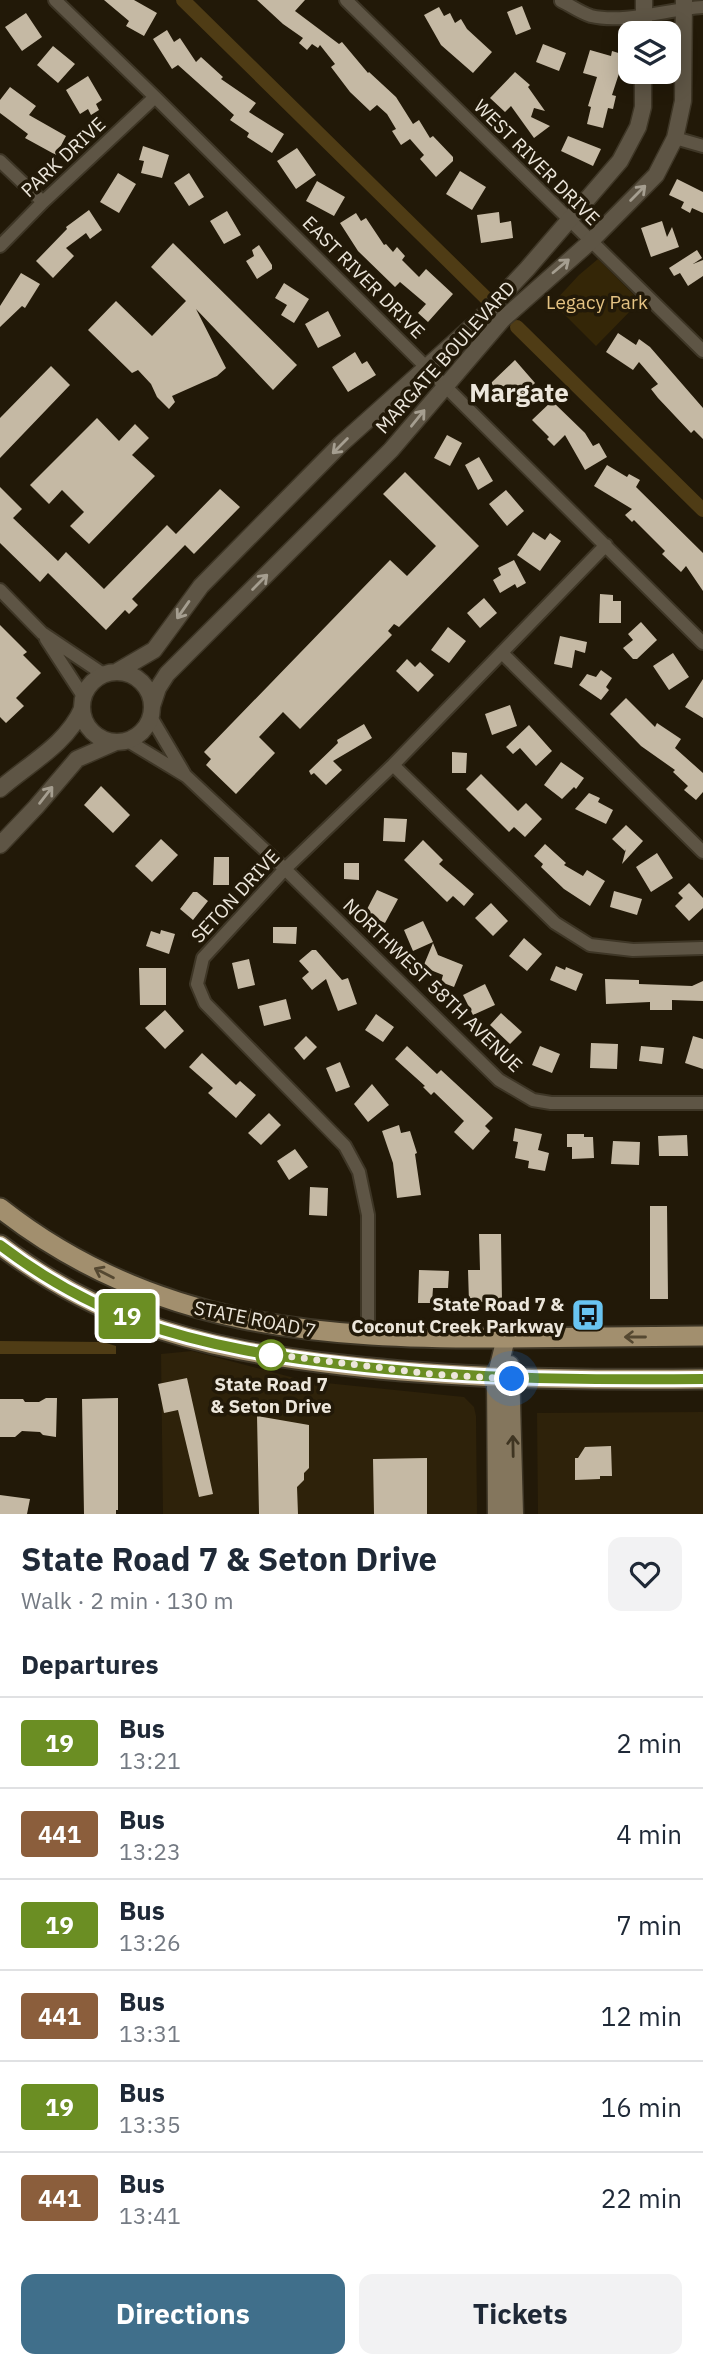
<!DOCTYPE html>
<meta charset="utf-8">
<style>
:root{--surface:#fff;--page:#f2f2f3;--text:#1f2937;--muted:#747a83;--line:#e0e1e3;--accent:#406f8b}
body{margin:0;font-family:"IBM Plex Sans",sans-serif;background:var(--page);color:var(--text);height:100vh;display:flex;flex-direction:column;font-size:26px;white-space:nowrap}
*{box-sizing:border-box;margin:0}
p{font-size:23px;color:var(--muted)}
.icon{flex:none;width:38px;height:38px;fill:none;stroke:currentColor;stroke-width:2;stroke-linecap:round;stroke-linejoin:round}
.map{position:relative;height:1514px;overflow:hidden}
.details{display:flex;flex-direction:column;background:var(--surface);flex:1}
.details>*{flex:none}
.badge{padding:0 14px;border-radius:5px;font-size:24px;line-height:46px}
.controls{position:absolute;left:618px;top:21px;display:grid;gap:14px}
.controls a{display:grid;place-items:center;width:63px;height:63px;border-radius:14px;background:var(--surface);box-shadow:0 4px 18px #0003;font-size:35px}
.you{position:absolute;width:35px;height:35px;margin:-18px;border:5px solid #fff;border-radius:50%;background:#1a73e8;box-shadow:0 0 0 10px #1a73e833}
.map>.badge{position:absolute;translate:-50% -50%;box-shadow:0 0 0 4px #fff}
h2{padding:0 21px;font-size:26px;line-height:63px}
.round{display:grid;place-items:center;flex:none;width:74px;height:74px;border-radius:14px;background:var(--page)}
.headline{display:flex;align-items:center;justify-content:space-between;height:119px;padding:0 21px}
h1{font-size:33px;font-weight:700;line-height:52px}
.button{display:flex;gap:14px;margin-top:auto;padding:14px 21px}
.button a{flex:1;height:80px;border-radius:14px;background:var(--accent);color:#fff;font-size:28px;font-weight:700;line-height:80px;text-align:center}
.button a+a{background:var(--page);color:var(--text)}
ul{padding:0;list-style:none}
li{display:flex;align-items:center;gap:21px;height:91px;padding:0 21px;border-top:2px solid var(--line)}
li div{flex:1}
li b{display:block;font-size:26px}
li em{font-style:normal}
li .badge{min-width:77px;font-weight:700;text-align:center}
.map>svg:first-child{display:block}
.built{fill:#2e220a}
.green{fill:#342607}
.water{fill:#4f3c15}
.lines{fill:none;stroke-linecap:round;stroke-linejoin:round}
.canal{stroke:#4f3c15;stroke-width:14}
.building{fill:#c5b9a4}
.minor-casing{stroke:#3e3626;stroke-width:16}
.tertiary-casing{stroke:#3e3626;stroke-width:19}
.secondary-casing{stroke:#3e3626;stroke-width:21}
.primary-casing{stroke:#3e3626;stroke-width:23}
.minor{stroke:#5e5545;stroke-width:12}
.tertiary{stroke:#5e5545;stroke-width:16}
.secondary{stroke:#84765d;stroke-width:18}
.primary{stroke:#a28f6e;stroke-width:19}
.oneway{stroke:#a59e90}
.oneway2{stroke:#554831}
.oneway3{stroke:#3f3522}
.line-casing{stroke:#fff;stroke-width:16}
.line{stroke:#6b8e23;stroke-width:10}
.walk{stroke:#ece6db;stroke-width:7;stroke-dasharray:0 12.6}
.stop-dot{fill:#fff;stroke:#6b8e23;stroke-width:3.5}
.labels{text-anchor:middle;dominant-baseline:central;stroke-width:7;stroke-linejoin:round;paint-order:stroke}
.street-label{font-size:19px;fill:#ece6db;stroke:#221908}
.park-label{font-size:19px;fill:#e5c383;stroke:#221908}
.poi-label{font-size:19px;font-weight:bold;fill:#ece6db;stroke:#221908;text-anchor:end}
.stop-label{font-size:19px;font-weight:bold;fill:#ece6db;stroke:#221908}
.district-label{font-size:26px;font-weight:bold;fill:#ece6db;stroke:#221908}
</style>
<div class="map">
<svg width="703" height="1514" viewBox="0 0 703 1514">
<rect width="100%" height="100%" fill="#221908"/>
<path class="built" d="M192,1351L306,1381L464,1397L474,1407L476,1416L477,1514H163L161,1354Z
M703,1412V1514H538L537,1413Z"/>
<path class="green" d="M598,259L640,301L596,346L553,303L579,275Z"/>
<path class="water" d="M0,1341L103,1342L116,1346V1354H0Z"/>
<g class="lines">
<path class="canal" d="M183,0L486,298
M517,327L703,510"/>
</g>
<path class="building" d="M104,0H134L157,13L144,36L126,26L129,21Z
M257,0H305L295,11L339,44L342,42L368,73L369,72L396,97L413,124L419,120L430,138L433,136L453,157V161L436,177L420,159L424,155L410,139L401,145L392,131L396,129L387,114L377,105L370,111L350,92L331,67L335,64L320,45L318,48L312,44L307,50L299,43L303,38L283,24Z
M522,6L531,29L516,35L507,12Z
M439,7L444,16L450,13L455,23L461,19L467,29L492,52L473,73L441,45L424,15Z
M26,13L42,37L22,51L5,27Z
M167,30L174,42L180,38L196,62L201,57L223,77L221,79L256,103L249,112L284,134L272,153L247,137L249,133L230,120L234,115L178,65L172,69L153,39Z
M543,44L566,53L559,71L536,62Z
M53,46L75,64L58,83L37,65Z
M590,50L611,56L612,51L625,55L612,95L616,96L613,109L608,108L603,128L587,124L591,107L588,106L597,77L583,73Z
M515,72L530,85L528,87L545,111L534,108L531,117L550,126L534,138L511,106L505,112L490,98Z
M88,76L102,100L96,104L99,110L91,115L88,109L80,114L66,90Z
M10,87L36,106L29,115L66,136L56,155L25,138L28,134L0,113V100Z
M568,136L601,149L593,166L561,151Z
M143,146L169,155L162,178L141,173L144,161L139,160Z
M297,148L316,175L296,189L277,161Z
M460,171L486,187L472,210L446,194Z
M118,173L136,184L119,213L100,202Z
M189,173L204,197L189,206L174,183Z
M677,179L703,192V213L692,208L690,213L681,208L684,202L669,195Z
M317,181L345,197L334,216L306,201Z
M89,210L102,230L90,239L86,233L66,248L74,256L53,278L36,261L67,229L66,227Z
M227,211L241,235L224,244L210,221Z
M499,212L500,223L511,221L513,238L481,243L477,215Z
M356,213L361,221L366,218L384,245L386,244L393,252L397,247L405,256L402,260L419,277L426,269L453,294L428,322L418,313L426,304L400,282L395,287L358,251L340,223Z
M662,221L667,237L672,227L679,247L651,257L641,228Z
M173,243L297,365L273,390L196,309L226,368L217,376L172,396L175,402L169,409L157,397L151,384L138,370L132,373L88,330L116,301L152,336L186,301L151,267Z
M259,245L272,265V269L257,279L246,261L254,256L252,250Z
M697,250L702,258L693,264L703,260V276L688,286L680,273L674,276L669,268Z
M21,273L40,284L25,308L22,306L0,327V306Z
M284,283L309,299L294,323L281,315L287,305L275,298Z
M328,311L341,336L318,348L305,324Z
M618,333L636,345L639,339L650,347L703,408V439L694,430L691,433L658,398L651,389L658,384L639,362L633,370L606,352Z
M355,352L362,364L367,361L376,375L348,392L332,367Z
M515,360L535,383L516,401L503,386L498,391L491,383Z
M51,366L70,385L0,458V418Z
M552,401L585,433L593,446L599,443L607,457L585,470L565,435L554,446L547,439L549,437L532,420Z
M97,418L119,441L135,424L149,438L132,455L155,476L89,544L70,526L84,512L62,490L49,504L30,485Z
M447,435L462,443L450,466L434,458Z
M479,457L493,481L478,490L465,465Z
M607,465L627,477L629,474L640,480L636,487L703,553V591L686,566L681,572L662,554L665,551L634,520L632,522L625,515L632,509L594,486Z
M405,472L479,546L399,627L394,624L388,631L392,635L300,729L283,712L259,737L275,753L236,794L206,765L211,759L204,752L390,560L407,576L436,546L383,494Z
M0,487L22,509L13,518L58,561L66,552L104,589L167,525L176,534L220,489L240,507L194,554L185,545L132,599L138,605L129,614L125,610L106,630L48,573L40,582L0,543Z
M506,490L524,511L507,526L489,504Z
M533,532L545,540L550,533L561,541L540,571L517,555Z
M514,560L526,583L517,588L515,584L500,593L493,580L501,575L498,568Z
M600,594L613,595V601H621V623H599Z
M484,598L497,613L480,628L467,613Z
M641,622L657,640L637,659H633L623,648L633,640L628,634Z
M0,625L27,652L23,655L41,673L16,698L24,706L6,723L0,717Z
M448,627L466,641L449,663L431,650Z
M560,636L587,642L585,653L575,650L572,668L554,664Z
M673,653L689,677L669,690L653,666Z
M407,659L415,667L420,662L434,675L418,692L396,671Z
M601,670L612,678L606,687L609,690L601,700L579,685L587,674L596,677Z
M703,679V718L685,707Z
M626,698L655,727L657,723L681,739L675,748L703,773V792L696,800L684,790L688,786L673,772L675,770L641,746L610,714Z
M510,705L517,726L492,735L485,714Z
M364,724L372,738L333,761L342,770L326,785L314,773L311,775L309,771L338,743L337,740Z
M529,725L552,751L536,766L520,748L513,754L506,747Z
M452,752L467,753L466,773H452Z
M561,762L584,778L576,789L574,787L562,799L544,785Z
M481,774L518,811L526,803L542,819L525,837L514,827L509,832L466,789Z
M101,786L130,815L113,833L84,805Z
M589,793L600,798L598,802L613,810L606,824L575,809Z
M384,818L407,819L405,842L383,841Z
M626,825L643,841L622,864L626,849L625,851L612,839Z
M161,839L178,855L152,882L135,866Z
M423,840L443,860L439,864L474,894L464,906L453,896L447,902L404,860Z
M545,844L566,863L564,865L583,876L587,870L605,881L590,906L564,889L541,867L543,864L534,856Z
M657,853L673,878L651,892L636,867Z
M214,857H229V885H213Z
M344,863H359V880L344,879Z
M689,883L703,898V908L689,921L675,906L683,898L678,893Z
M377,890L398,899L385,923L365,913Z
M614,891L642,899L637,915L610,907Z
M193,892H197L208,901L193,920L180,909Z
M491,903L508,921L493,936L475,918Z
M423,921L433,942L413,951L404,930Z
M273,927H297L296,944L273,943Z
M161,930L175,934L169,954L146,946L151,931L160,934Z
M524,938L542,954L527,971L509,956Z
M433,943L438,955L463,965L454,987L441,982L443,975L423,967Z
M312,950H316L342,980L348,978L357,1004L338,1011L326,979L312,990L302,978L309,972L299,961Z
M249,959L255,985L238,989L232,963Z
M556,966L565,970L566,967L583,974L576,991L550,980Z
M139,968H166V1005H140Z
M605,979L639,980V984L692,986L703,981V1001L672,1000V1010H650V1002L606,1004Z
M485,984L495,1005L473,1015L463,995Z
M286,999L291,1019L264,1026L259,1006Z
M165,1010L184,1031L165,1049L145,1028Z
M501,1013L522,1032L510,1044L490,1025Z
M376,1014L394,1027L383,1042L365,1030Z
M306,1036L317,1047L304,1060L294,1048Z
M693,1036L703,1039V1069L685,1063Z
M591,1043L618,1044L617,1069L590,1068Z
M407,1046L437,1074L441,1070L493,1118L485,1126L490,1131L473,1150L454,1132L464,1121L434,1092L431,1095L423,1087L425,1086L395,1059Z
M540,1046L560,1054L552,1073L532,1065Z
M641,1046L664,1048L662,1064L639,1061Z
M202,1053L236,1085L240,1081L256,1095L236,1118L208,1093L213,1088L189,1067Z
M340,1062L350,1087L336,1092L326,1068Z
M372,1084L389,1105L368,1122L354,1104Z
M269,1113L281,1125L261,1145L248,1133Z
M399,1125L401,1133L410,1131L417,1153L415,1154L421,1195L397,1198L393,1163L382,1131Z
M515,1128L542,1134L538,1150L549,1153L545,1171L528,1168L529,1161L515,1158L518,1142L513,1141Z
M567,1134H584V1137H593L594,1158L572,1159V1147H567Z
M687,1135L688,1156H659L658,1136Z
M613,1141L640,1142L639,1165L611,1164Z
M295,1149L308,1167L289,1180L277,1161Z
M310,1187L328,1188L327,1216L309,1215Z
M650,1206H667L668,1299H650Z
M479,1234H501L502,1302H469L468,1270H480Z
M419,1270L449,1271L448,1288H433L432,1303H418Z
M187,1378L213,1494L199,1497L178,1410L164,1413L158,1384Z
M46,1398H57L56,1437L43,1435L40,1432L22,1431L15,1437H0V1399H23L25,1402H39Z
M118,1398V1510H116V1514H84L82,1399Z
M257,1416L309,1425V1468L304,1473V1480L297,1487L298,1514H259Z
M611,1446L612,1476H600V1479L575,1480V1458H578L585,1447Z
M427,1458V1514H374L373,1459Z
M0,1495L30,1499L27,1514H0Z"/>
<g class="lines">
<defs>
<path id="minor" d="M55,0L155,97L703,643
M346,0L703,351
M561,1C570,5 581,13 591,16C624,24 669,9 703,7
M675,138L703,146
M0,161L43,202
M0,246L43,202L155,97
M0,590L42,633L103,674
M46,639L83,696
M502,653L703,852
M151,717L184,773
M128,741L186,776L285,869L499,1080L533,1100L551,1103H703
M393,765L555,923L590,945L633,950L703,948
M368,1336V1215L359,1172L345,1146L205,1003L197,984L203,958L285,869L393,765L606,545"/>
<path id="tertiary" d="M644,33V0
M118,671L154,650L201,586L341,444L478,321L527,269L620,161L638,127L643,107V72
M82 707a35 35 0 1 1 70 0a35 35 0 1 1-70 0Z
M152,706L158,688L167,674L391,450L502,320L590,242L656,175L675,138L683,101L684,0
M0,789C27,765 67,744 82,709
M0,845L36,807L77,759L116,742"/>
<path id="secondary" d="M510,1365L514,1514
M497,1514L496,1378L506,1338"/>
<path id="primary" d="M0,1208C152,1328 321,1339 507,1338C572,1337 638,1337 703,1336
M0,1245C42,1277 90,1304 139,1322C204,1346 273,1357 342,1365C462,1379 582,1380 703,1379"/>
</defs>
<use href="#minor" class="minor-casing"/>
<use href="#tertiary" class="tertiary-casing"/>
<use href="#secondary" class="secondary-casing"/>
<use href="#primary" class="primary-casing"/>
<use href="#minor" class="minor"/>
<use href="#tertiary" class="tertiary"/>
<use href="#secondary" class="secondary"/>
<use href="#primary" class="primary"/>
</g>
<defs><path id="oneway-shaft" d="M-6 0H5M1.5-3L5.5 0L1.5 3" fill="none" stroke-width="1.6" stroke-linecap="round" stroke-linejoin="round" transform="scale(1.75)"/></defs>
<g class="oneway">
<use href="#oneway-shaft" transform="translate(638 193) rotate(-45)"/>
<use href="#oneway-shaft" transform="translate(561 266) rotate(-40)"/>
<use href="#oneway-shaft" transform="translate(418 418) rotate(-51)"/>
<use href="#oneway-shaft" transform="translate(340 446) rotate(135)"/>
<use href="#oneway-shaft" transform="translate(260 582) rotate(-45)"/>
<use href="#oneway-shaft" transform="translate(183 610) rotate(125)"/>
<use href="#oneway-shaft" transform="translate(46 795) rotate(-52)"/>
</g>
<g class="oneway2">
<use href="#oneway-shaft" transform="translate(104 1273) rotate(-153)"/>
<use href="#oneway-shaft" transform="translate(635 1337) rotate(180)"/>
</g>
<use class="oneway3" href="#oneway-shaft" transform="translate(513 1446) rotate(-91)"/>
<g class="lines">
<defs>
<path id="line" d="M0,1245C42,1277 90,1304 139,1322C206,1346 277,1357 347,1365C466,1379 584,1380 703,1379"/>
</defs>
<use href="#line" class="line-casing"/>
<use href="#line" class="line"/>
<path class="walk" d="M271,1355L269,1354L431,1374L512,1379"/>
</g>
<defs>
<symbol id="bus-square" viewBox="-11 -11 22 22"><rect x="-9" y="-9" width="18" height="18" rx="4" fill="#69c4f1" stroke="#221908"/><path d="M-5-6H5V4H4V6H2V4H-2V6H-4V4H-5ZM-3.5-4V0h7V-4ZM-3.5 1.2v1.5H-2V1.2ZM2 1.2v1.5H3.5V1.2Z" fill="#111"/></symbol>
</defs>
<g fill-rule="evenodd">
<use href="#bus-square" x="569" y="1296" width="38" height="38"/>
</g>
<circle class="stop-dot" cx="271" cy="1355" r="14"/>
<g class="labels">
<g class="street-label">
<text transform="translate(63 157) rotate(-43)">PARK DRIVE</text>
<text transform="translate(537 162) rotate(45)">WEST RIVER DRIVE</text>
<text transform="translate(364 277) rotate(45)">EAST RIVER DRIVE</text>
<text transform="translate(445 357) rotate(-48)">MARGATE BOULEVARD</text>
<text transform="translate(235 896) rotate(-47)">SETON DRIVE</text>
<text transform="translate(433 985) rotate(44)">NORTHWEST 58TH AVENUE</text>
<text transform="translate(255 1319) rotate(11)">STATE ROAD 7</text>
</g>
<g class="park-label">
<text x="597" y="302">Legacy Park</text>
</g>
<g class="poi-label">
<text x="564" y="1304">State Road 7 &amp;<tspan x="564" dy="22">Coconut Creek Parkway</tspan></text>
</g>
<g class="stop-label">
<text x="271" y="1384">State Road 7<tspan x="271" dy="22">&amp; Seton Drive</tspan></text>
</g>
<g class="district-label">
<text x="519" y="392">Margate</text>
</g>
</g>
</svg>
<div class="controls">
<a><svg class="icon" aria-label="layers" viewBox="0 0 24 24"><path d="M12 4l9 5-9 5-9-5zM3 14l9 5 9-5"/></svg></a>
</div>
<div class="you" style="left:512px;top:1379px"></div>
<b class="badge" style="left:127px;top:1316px;background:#6b8e23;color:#fff">19</b>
</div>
<section class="details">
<div class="headline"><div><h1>State Road 7 &amp; Seton Drive</h1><p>Walk · 2 min · 130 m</p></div><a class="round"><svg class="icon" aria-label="heart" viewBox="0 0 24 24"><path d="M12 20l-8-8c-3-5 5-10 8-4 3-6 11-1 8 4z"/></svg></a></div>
<h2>Departures</h2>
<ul>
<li><span class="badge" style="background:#6b8e23;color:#fff">19</span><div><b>Bus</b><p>13:21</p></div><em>2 min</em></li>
<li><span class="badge" style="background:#8b5e3c;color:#fff">441</span><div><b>Bus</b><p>13:23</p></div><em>4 min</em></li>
<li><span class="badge" style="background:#6b8e23;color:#fff">19</span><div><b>Bus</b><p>13:26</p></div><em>7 min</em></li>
<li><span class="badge" style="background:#8b5e3c;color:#fff">441</span><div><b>Bus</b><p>13:31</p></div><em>12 min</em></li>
<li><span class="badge" style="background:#6b8e23;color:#fff">19</span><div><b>Bus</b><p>13:35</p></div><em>16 min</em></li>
<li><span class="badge" style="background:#8b5e3c;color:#fff">441</span><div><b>Bus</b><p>13:41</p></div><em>22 min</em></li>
</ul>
<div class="button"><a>Directions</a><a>Tickets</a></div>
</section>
